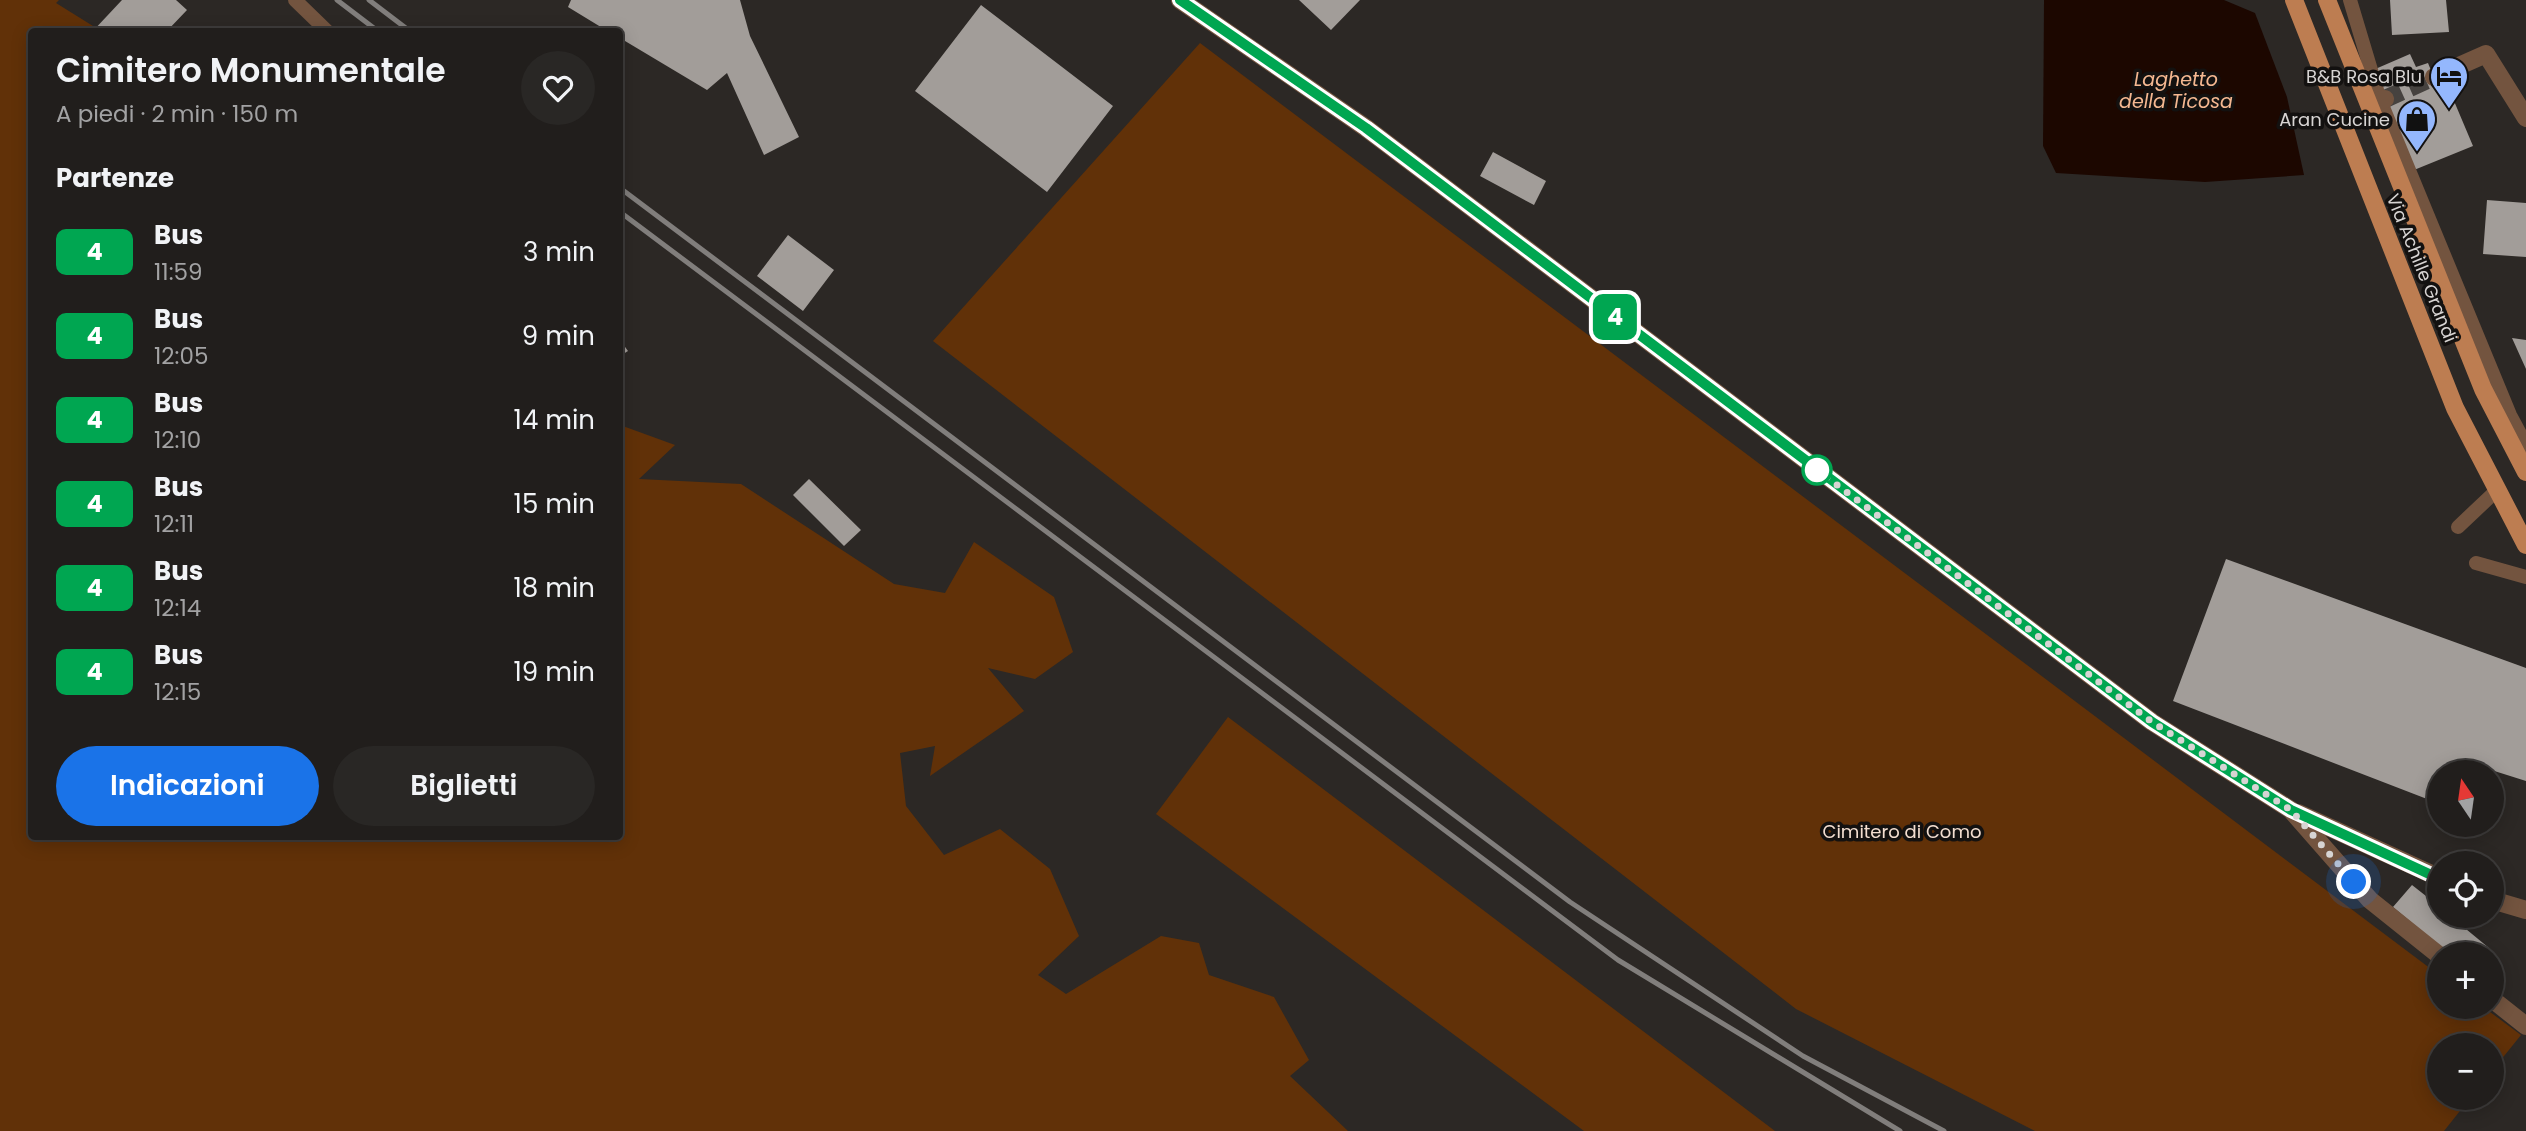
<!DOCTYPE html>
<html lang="it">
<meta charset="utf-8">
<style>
:root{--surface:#211e1c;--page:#292725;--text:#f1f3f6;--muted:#a2a2a3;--line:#3e3c3b;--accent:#1a73e8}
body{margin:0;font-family:Poppins,sans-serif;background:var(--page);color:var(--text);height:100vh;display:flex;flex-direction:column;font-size:26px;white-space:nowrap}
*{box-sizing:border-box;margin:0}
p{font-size:23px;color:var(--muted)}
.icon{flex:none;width:38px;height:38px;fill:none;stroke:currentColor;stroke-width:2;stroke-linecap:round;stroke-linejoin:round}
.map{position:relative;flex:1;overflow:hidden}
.sheet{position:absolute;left:28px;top:28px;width:595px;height:812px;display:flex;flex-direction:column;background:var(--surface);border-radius:7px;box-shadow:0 4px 18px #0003,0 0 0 2px var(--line)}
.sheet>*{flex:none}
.badge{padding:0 14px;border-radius:10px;font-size:24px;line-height:46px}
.needle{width:46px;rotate:347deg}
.controls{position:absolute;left:2427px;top:760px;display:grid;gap:14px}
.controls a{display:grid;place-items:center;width:77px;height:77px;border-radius:50%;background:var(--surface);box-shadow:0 4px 18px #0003,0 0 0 2px var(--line);font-size:35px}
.you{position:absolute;width:35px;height:35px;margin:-18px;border:5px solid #fff;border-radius:50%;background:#1a73e8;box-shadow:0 0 0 10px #1a73e833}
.map>.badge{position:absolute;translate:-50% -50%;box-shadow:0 0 0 4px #fff}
h2{padding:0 28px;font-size:26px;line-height:63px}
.round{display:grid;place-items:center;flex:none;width:74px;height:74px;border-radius:37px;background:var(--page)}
.headline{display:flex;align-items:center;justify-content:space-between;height:119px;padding:0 28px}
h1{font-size:33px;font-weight:600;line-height:52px}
.action{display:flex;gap:14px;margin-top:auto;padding:14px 28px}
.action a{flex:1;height:80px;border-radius:42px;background:var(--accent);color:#fff;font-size:28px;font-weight:600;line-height:80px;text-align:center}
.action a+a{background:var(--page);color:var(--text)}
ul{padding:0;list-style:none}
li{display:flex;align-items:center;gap:21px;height:84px;padding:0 28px}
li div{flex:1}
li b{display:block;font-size:26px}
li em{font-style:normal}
li .badge{min-width:77px;font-weight:700;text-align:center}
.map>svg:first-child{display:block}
.green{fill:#613108}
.water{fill:#1c0700}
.building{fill:#a29d99}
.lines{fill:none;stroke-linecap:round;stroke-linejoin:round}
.street-tunnel{stroke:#46423f;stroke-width:18;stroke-dasharray:18 9;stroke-linecap:butt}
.lane{stroke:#73543f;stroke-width:14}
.street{stroke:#73543f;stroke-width:18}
.primary{stroke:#bd7d51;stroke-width:18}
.rail{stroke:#817e7c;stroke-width:5}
.line-casing{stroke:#fff;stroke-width:16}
.line{stroke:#00a651;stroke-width:10}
.walk{stroke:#d7d4d3;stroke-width:7;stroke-dasharray:0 12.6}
.stop-dot{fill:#fff;stroke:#00a651;stroke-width:3.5}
.labels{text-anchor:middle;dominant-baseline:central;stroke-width:7;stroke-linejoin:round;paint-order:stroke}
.poi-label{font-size:18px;fill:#d7d4d3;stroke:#131110;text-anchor:end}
.street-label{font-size:18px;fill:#d7d4d3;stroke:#131110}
.park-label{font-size:18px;fill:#f3ded0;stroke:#131110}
.water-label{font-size:19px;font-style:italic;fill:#f5b891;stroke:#131110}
</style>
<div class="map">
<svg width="2526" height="1131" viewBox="0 0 2526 1131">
<rect width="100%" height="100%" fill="#2c2825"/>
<path class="green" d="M0,0H59L56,3L101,31L32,32V836H620V425L675,445L639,479L741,484L894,584L945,593L974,542L1054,597L1073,652L1035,679L988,668L1024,711L930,776L935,746L900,753L906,806L944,855L1000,829L1050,869L1079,936L1038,975L1066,994L1161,936L1199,943L1209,975L1274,997L1309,1060L1290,1076L1348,1131H0Z
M1200,43L2439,975L2440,1006H2482L2521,1035L2492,1071V1045H2440V1097H2471L2444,1131H2035L1796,1009L933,341Z
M1228,717L1775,1131H1584L1156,814Z"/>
<path class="water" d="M2044,0H2224L2255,13L2287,97L2304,175L2205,182L2056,173L2043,146Z"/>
<path class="building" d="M122,0H176L187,10L166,32H92Z
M571,0H740L750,36L799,137L764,155L727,73L707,90L620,38V32H609L568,7Z
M1299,0H1360L1331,30Z
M2390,0H2446L2449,32L2392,35Z
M981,5L1113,106L1047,192L915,91Z
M2410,54L2416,67L2428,63L2445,105L2454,101L2473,146L2414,170L2373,70Z
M1493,152L1546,181L1534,205L1480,176Z
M2487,200L2526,203V257L2483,254Z
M788,235L834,270L803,311L757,276Z
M2512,338L2526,340V369Z
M620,340L628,351L620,356Z
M809,479L861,530L844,546L793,495Z
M2226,559L2526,668V781L2488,769V772H2440V804L2173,701Z
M2412,885L2440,907V915H2449L2489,948L2484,954H2449L2393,907Z"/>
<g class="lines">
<path class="street-tunnel" d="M2385,99L2434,77"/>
<path class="lane" d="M295,0L328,32
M2350,0L2380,100L2510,415L2526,445
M2458,527L2496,491
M2476,563L2526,577"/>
<path class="street" d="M1180,0L1366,128L2152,722L2291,810L2370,900L2440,956
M2434,77L2486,54L2526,118
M2380,100L2385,99
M2298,813L2440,878
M2492,900L2526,910
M2492,999L2526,1026"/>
<path class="primary" d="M2294,0L2455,408L2526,545
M2327,0L2483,389L2526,472"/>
<path class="rail" d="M337,0L379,32
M369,0L411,32
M620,188L1570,902L1803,1056L1944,1131
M620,212L1618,960L1900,1131"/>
</g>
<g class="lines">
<defs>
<path id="line" d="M1180,0L1366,128L2152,722L2291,810L2440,879"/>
</defs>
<use href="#line" class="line-casing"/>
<use href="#line" class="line"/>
<path class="walk" d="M1817,470L1812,466L2152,722L2291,810L2354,882"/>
</g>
<defs>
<symbol id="hotel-pin" viewBox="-11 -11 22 30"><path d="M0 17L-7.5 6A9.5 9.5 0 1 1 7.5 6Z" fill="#94b7fd" stroke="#131110"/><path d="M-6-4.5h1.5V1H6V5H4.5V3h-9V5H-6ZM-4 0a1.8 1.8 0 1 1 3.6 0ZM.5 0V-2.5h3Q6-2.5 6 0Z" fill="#111"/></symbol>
<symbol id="shop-pin" viewBox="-11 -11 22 30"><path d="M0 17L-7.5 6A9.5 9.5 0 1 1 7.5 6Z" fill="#94b7fd" stroke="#131110"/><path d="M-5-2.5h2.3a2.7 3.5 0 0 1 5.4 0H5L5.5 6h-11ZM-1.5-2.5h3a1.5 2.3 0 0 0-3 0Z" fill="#111"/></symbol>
</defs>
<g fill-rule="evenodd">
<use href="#hotel-pin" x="2427" y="54" width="44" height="60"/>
<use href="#shop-pin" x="2395" y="97" width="44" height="60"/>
</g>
<circle class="stop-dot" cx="1817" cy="470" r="14"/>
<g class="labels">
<g class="poi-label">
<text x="2422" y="76">B&amp;B Rosa Blu</text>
<text x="2390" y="119">Aran Cucine</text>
</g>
<g class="street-label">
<text transform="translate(2422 268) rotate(68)">Via Achille Grandi</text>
</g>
<g class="park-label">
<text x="1902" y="831">Cimitero di Como</text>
</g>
<g class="water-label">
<text x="2176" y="79">Laghetto<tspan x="2176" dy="22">della Ticosa</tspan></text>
</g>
</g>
</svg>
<div class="controls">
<a><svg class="needle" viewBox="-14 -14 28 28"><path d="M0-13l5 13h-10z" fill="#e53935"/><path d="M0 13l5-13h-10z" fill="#a2a2a3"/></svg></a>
<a><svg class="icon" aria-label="locate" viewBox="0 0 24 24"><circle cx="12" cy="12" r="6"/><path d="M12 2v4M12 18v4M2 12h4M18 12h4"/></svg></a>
<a>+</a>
<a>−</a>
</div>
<div class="you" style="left:2354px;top:882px"></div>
<b class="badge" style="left:1615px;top:317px;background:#00a651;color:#fff">4</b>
<section class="sheet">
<div class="headline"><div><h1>Cimitero Monumentale</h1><p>A piedi · 2 min · 150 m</p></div><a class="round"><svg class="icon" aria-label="heart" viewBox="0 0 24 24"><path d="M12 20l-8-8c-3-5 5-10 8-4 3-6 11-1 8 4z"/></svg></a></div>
<h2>Partenze</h2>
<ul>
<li><span class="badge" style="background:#00a651;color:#fff">4</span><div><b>Bus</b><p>11:59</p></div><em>3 min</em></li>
<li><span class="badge" style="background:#00a651;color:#fff">4</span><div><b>Bus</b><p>12:05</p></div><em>9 min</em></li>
<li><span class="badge" style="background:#00a651;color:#fff">4</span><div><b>Bus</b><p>12:10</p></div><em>14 min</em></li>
<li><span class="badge" style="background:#00a651;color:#fff">4</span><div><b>Bus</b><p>12:11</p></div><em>15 min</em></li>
<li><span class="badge" style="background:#00a651;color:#fff">4</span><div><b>Bus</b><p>12:14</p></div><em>18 min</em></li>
<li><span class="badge" style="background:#00a651;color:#fff">4</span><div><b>Bus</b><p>12:15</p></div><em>19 min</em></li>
</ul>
<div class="action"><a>Indicazioni</a><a>Biglietti</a></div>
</section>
</div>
